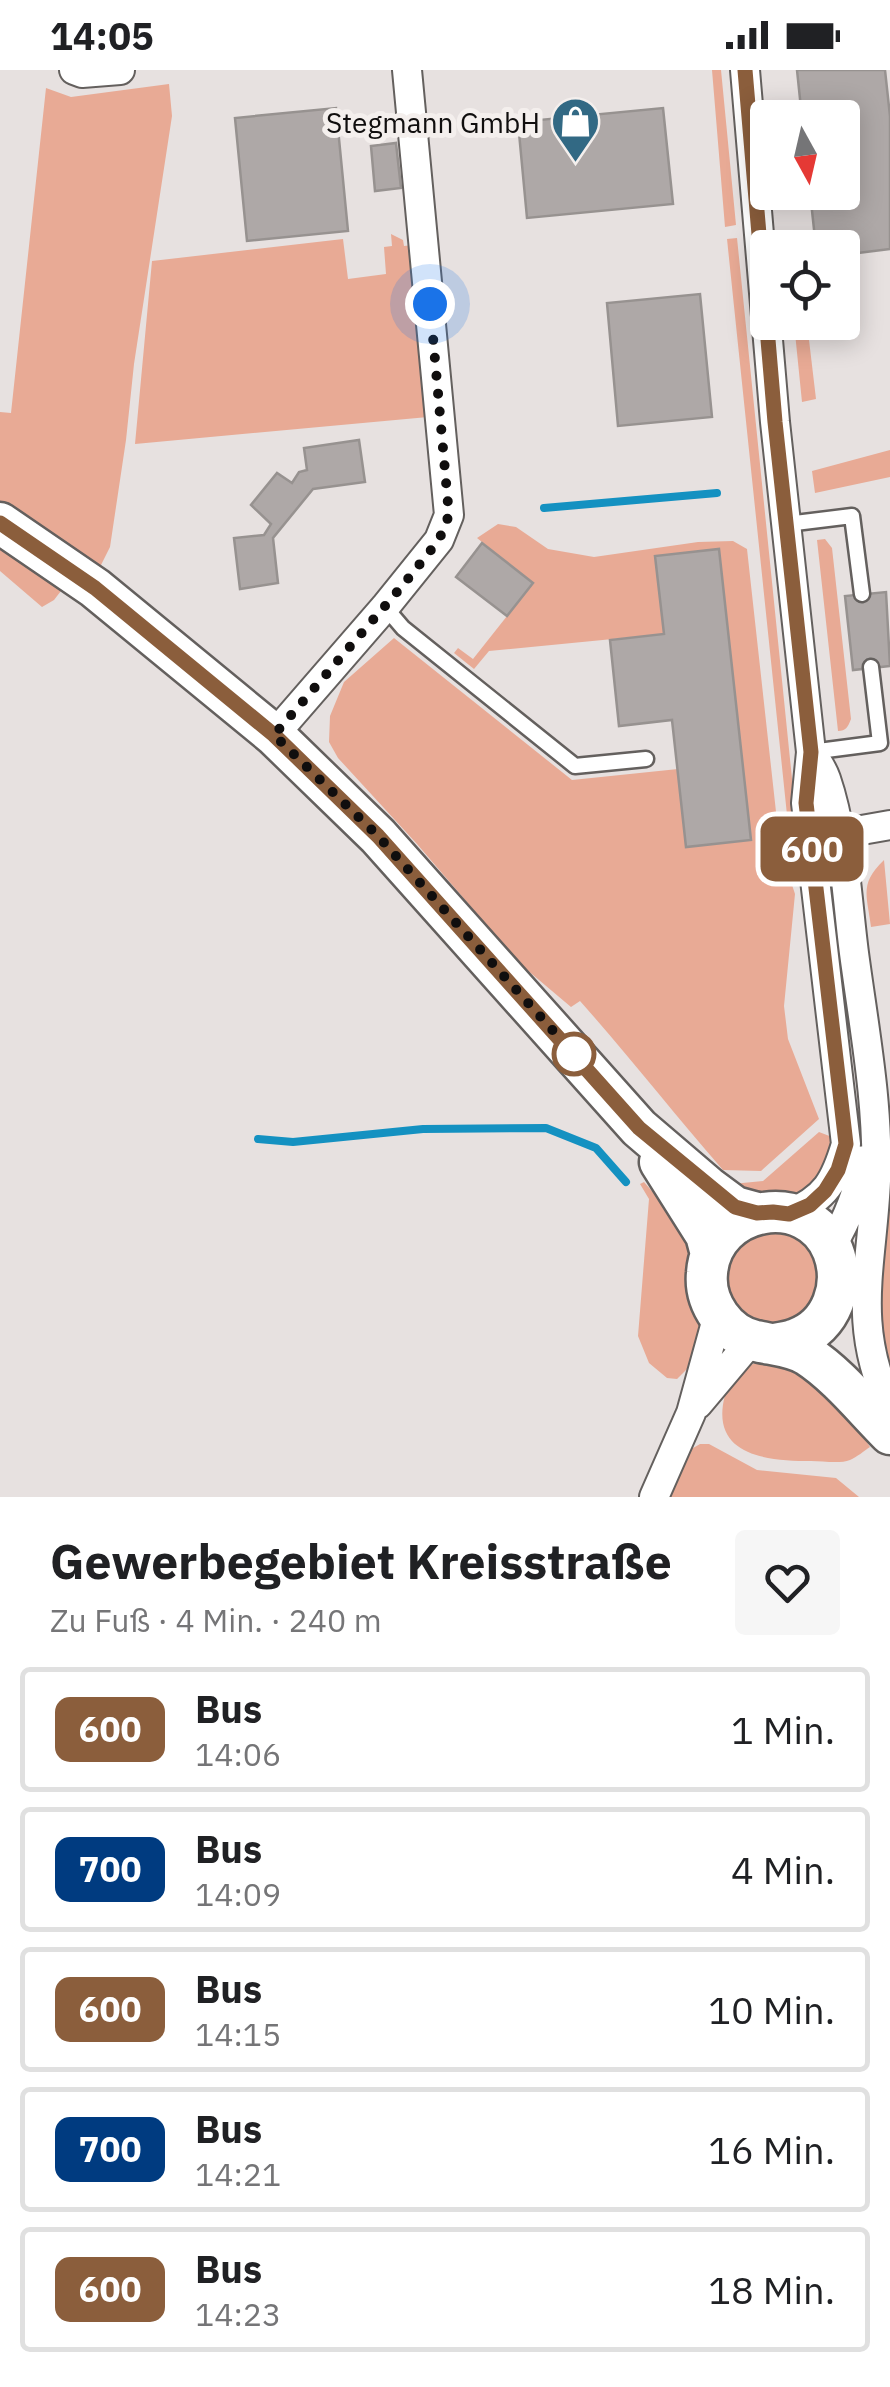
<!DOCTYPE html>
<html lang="de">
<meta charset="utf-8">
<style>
:root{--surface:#fff;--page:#f6f6f6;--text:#202124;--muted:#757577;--line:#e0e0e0}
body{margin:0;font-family:"IBM Plex Sans",sans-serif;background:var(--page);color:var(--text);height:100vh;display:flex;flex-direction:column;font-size:38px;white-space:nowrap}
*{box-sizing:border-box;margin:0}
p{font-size:32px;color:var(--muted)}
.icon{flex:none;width:55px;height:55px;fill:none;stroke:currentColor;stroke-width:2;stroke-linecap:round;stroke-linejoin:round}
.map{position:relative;height:1427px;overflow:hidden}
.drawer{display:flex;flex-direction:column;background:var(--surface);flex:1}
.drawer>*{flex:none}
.badge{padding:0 20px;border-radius:15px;font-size:35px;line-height:65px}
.needle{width:65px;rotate:172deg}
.fabs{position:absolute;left:750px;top:30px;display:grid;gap:20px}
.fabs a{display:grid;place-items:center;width:110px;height:110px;border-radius:10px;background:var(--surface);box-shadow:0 5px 25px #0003;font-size:50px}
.you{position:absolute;width:50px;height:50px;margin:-25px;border:8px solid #fff;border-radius:50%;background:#1a73e8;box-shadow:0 0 0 15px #1a73e833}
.map>.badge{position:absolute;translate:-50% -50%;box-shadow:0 0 0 5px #fff}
.round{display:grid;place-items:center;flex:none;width:105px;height:105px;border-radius:10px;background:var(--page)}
.overview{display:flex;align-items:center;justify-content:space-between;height:170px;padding:0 50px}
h1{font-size:48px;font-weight:800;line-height:75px}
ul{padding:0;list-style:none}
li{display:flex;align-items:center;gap:30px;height:125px;margin:0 20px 15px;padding:0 30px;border:5px solid var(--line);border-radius:10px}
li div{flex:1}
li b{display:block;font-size:38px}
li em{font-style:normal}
li .badge{min-width:110px;font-weight:700;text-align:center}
.status{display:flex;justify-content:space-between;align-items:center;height:70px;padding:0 50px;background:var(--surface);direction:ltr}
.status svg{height:28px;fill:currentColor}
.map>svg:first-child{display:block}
.green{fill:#e8aa95}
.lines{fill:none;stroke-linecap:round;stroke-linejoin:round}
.stream{stroke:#1491c1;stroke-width:8}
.building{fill:#aea8a7;stroke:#979290;stroke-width:2.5}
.lane-casing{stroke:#64605e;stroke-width:19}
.street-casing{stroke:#64605e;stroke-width:32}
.secondary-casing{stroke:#64605e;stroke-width:45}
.lane{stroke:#fff;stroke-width:14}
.street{stroke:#fff;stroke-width:28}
.secondary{stroke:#fff;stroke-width:40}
.line-casing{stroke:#fff;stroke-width:22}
.line{stroke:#8b5e3c;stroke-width:15}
.walk{stroke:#100e0e;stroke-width:10;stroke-dasharray:0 18}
.stop-dot{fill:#fff;stroke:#8b5e3c;stroke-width:5}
.labels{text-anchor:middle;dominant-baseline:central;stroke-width:10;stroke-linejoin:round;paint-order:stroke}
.poi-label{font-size:28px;fill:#100e0e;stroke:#f4efed;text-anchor:end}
</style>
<div class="status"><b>14:05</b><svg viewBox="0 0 49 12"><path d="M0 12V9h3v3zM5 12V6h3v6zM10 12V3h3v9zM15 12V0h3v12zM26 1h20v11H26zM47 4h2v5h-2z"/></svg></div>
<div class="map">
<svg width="890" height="1427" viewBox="0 0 890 1427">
<rect width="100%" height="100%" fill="#e7e1e0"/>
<path class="green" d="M712,0H721L736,155L725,157Z
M169,14L172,46L134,294L126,370L110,477L100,497L0,433V342L11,343L46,18L71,27Z
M391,164L403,170L404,176L413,175L428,347L135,374L152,191L343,169L348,209L386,204L384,177L392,176Z
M737,168L802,807L789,764L727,169Z
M794,253H807L816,329L802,332Z
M890,380V407L815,423L812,401Z
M498,454L516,457L548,479L594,487L698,472L733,471L747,479L780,778L795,824L784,936L788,969L819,1049L761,1101L723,1100C674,1044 629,986 580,931L571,937L520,894L417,774L338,688L329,672L330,646L344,612L394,568L572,710L678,699L751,770L718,479L656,486L664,564L489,581L474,599L454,583L458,578L473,589L533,513L477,468Z
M825,469L832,478L851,649C848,657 846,661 838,661L817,470Z
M0,471L64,517L54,530L42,537L0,501Z
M884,790L890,854L871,857C867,825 859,814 884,790Z
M819,1062L832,1067C829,1107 801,1133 760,1129C751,1129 740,1119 732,1114L763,1111Z
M644,1112L664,1135L688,1155L701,1259L697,1277L687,1299L677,1309L667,1308L649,1293L638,1266L649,1129L640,1114Z
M885,1118L890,1119V1306L876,1235Z
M727 1209a46 46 0 1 1 92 0a46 46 0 1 1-92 0Z
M763,1290L797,1293L864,1361L863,1366L870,1377C864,1381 857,1387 850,1390C840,1394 823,1391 811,1391C767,1391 709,1386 725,1325C730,1306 746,1296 763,1290Z
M700,1374H709L757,1400L836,1408L859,1427H667L688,1381Z"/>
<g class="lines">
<path class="stream" d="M544,438L717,423
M258,1069L293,1072L423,1059L546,1058L596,1078L626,1112"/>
</g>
<path class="building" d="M797,0H885L890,46V179L842,185V178H816L810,122H842V48H802Z
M336,38L348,161L247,171L235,48Z
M663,38L673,134L527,148L518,52Z
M396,73L401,118L375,121L371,76Z
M700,224L712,347L618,356L607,233Z
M359,370L365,412L313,419L273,468L278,513L240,519L234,468L264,465L271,454L251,435L277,403L292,413L299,402L307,400L304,378Z
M482,473L533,513L507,546L456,507Z
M719,479L751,770L686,777L672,650L619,656L610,570L664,564L655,486Z
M886,522L890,596L853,600L845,526Z"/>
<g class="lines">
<defs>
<path id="lane" d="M787,454L852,446L862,524
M385,537L403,558L575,696L646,689
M811,682L880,673L871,597"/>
<path id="street" d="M74,0L82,3L120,0
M745,0L775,352L811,682L806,733L846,1074C835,1111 826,1128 789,1144
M274,665L385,537L439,470L449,445L407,0
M811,683C817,691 823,700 826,709C844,761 847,829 854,883C864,958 879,1035 876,1111C872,1197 851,1254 890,1337
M822,767L890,755
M831,1177C847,1150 859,1120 864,1090
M698,1334L751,1271
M654,1427L691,1343L718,1245"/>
<path id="secondary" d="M0,453L95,518L274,665L378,766L639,1058L708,1117L735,1137L757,1143
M660,1092L706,1165L711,1184
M774,1274C781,1273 789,1272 796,1269C832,1256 846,1215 833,1181C808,1118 712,1136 707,1203C704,1233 726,1265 756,1271C773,1275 792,1276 807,1285C838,1305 864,1338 890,1364"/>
</defs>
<use href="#lane" class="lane-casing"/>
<use href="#street" class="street-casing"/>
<use href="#secondary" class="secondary-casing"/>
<use href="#lane" class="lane"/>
<use href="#street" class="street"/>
<use href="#secondary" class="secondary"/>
</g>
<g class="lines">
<defs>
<path id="line" d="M0,453L95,518L274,665L378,766L639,1058L735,1137L757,1143L773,1142L789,1144L810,1135L825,1121L838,1100L846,1074L806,733L811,682L775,352L745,0"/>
</defs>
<use href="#line" class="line-casing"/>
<use href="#line" class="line"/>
<path class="walk" d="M430,234L449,445L439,470L403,515L274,665L378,766L574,984"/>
</g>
<defs>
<symbol id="shop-pin" viewBox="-11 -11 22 30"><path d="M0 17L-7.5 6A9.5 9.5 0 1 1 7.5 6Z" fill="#326984" stroke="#f4efed"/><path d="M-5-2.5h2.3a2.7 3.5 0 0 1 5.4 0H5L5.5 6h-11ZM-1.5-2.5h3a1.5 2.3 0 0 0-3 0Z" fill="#fff"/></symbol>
</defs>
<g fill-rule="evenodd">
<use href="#shop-pin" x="548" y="24" width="55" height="75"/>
</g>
<circle class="stop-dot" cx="574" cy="984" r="20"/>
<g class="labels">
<g class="poi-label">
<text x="540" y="52">Stegmann GmbH</text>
</g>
</g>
</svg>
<div class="fabs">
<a><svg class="needle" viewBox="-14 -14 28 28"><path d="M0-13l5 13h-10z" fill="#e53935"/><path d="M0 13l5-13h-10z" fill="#757577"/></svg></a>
<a><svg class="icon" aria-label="locate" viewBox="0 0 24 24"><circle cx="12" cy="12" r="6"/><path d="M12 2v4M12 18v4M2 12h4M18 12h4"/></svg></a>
</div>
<div class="you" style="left:430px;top:234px"></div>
<b class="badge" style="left:812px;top:779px;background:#8b5e3c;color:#fff">600</b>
</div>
<section class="drawer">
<div class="overview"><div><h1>Gewerbegebiet Kreisstraße</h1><p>Zu Fuß · 4 Min. · 240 m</p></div><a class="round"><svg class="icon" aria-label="heart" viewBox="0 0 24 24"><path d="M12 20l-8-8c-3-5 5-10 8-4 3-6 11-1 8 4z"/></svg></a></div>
<ul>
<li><span class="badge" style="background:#8b5e3c;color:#fff">600</span><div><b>Bus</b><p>14:06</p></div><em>1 Min.</em></li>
<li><span class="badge" style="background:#003b80;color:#fff">700</span><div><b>Bus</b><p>14:09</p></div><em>4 Min.</em></li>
<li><span class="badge" style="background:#8b5e3c;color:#fff">600</span><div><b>Bus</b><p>14:15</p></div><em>10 Min.</em></li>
<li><span class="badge" style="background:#003b80;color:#fff">700</span><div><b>Bus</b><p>14:21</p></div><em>16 Min.</em></li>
<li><span class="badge" style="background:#8b5e3c;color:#fff">600</span><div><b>Bus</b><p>14:23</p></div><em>18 Min.</em></li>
</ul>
</section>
